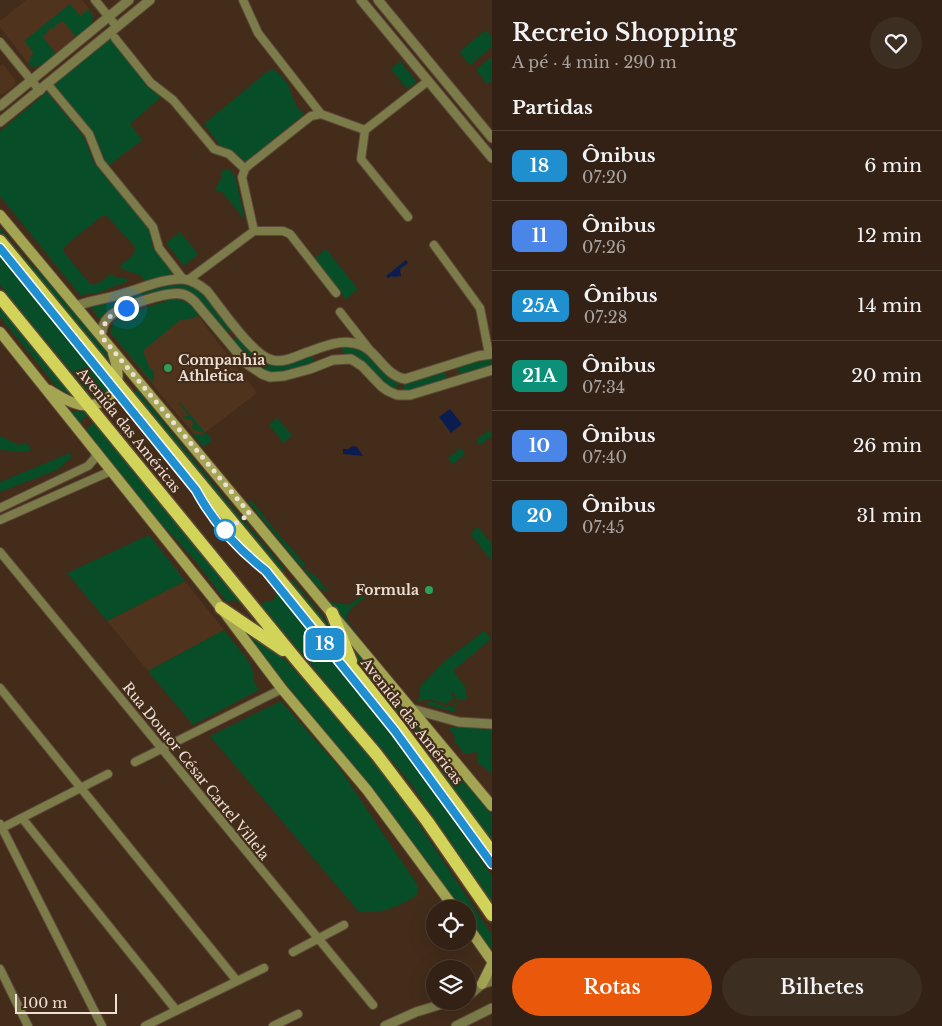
<!DOCTYPE html>
<html lang="pt">
<meta charset="utf-8">
<style>
:root{--surface:#322114;--page:#3d2e22;--text:#f1f3f6;--muted:#a8a3a0;--line:#4d3e34;--accent:#ea580c}
body{margin:0;font-family:"Libre Baskerville",serif;background:var(--page);color:var(--text);height:100vh;display:flex;flex-direction:column;font-size:19px;white-space:nowrap}
*{box-sizing:border-box;margin:0}
p{font-size:16px;color:var(--muted)}
.icon{flex:none;width:28px;height:28px;fill:none;stroke:currentColor;stroke-width:2;stroke-linecap:round;stroke-linejoin:round}
.map{position:relative;flex:1;overflow:hidden}
.sheet{display:flex;flex-direction:column;background:var(--surface);width:450px}
.sheet>*{flex:none}
.badge{padding:0 10px;border-radius:8px;font-size:18px;line-height:32px}
.fabs{position:absolute;left:426px;top:900px;display:grid;gap:10px}
.fabs a{display:grid;place-items:center;width:50px;height:50px;border-radius:50%;background:var(--surface);box-shadow:0 5px 20px #0002,0 0 0 1px var(--line);font-size:25px}
.scale{position:absolute;left:15px;bottom:12px;width:102px;box-sizing:border-box;padding-left:5px;border:2px solid #eedfd4;border-top:0;font-size:14px;line-height:18px;white-space:nowrap;color:#eedfd4;-webkit-text-stroke:4px #432c1a;paint-order:stroke}
.you{position:absolute;width:25px;height:25px;margin:-12px;border:4px solid #fff;border-radius:50%;background:#1a73e8;box-shadow:0 0 0 8px #1a73e833}
.map>.badge{position:absolute;translate:-50% -50%;box-shadow:0 0 0 2px #fff}
h2{padding:0 20px;font-size:19px;line-height:45px}
.round{display:grid;place-items:center;flex:none;width:52px;height:52px;border-radius:26px;background:var(--page)}
.summary{display:flex;align-items:center;justify-content:space-between;height:85px;padding:0 20px}
h1{font-size:24px;font-weight:600;line-height:38px}
.cta{display:flex;gap:10px;margin-top:auto;padding:10px 20px}
.cta a{flex:1;height:58px;border-radius:30px;background:var(--accent);color:#fff;font-size:20px;font-weight:600;line-height:58px;text-align:center}
.cta a+a{background:var(--page);color:var(--text)}
ul{padding:0;list-style:none}
li{display:flex;align-items:center;gap:15px;height:70px;padding:0 20px;border-top:1px solid var(--line)}
li div{flex:1}
li b{display:block;font-size:19px}
li em{font-style:normal}
li .badge{min-width:55px;font-weight:700;text-align:center}
main{display:flex;flex:1;min-height:0}
.map>svg:first-child{display:block}
.built{fill:#50331c}
.green{fill:#074e28}
.water{fill:#0b1d50}
.lines{fill:none;stroke-linecap:round;stroke-linejoin:round}
.minor-casing{stroke:#5e4938;stroke-width:10}
.tertiary-casing{stroke:#5e4938;stroke-width:11}
.secondary-casing{stroke:#5e4938;stroke-width:12}
.trunk-casing{stroke:#5e4938;stroke-width:15}
.minor{stroke:#7b7c4a;stroke-width:8}
.tertiary{stroke:#7b7c4a;stroke-width:9}
.secondary{stroke:#a4a553;stroke-width:10}
.trunk{stroke:#d2d45a;stroke-width:12}
.line-casing{stroke:#fff;stroke-width:11}
.line{stroke:#1f8fcf;stroke-width:8}
.walk{stroke:#eedfd4;stroke-width:5;stroke-dasharray:0 9}
.leisure-dot{fill:#2e9e5b;stroke:#432c1a;stroke-width:2}
.stop-dot{fill:#fff;stroke:#1f8fcf;stroke-width:2.5}
.labels{text-anchor:middle;dominant-baseline:central;stroke-width:4.5;stroke-linejoin:round;paint-order:stroke}
.poi-label{font-size:14px;font-weight:bold;fill:#eedfd4;stroke:#432c1a;text-anchor:start}
.street-label{font-size:14px;fill:#eedfd4;stroke:#432c1a}
</style>
<main>
<div class="map">
<svg width="492" height="1026" viewBox="0 0 492 1026">
<rect width="100%" height="100%" fill="#432c1a"/>
<path class="built" d="M26,0H82L93,14L92,24L40,66L31,67L0,27V21Z
M3,64L15,80L14,86L2,95L0,93V66Z
M172,299H184L192,305L206,327L257,393L198,438L180,418L110,332L113,323L120,316Z
M185,581L224,630L148,671L107,621Z"/>
<path class="green" d="M70,4L80,16L89,9L93,16L92,24L76,37L64,22H60L52,29L50,28L43,37L56,54L40,66L31,67L28,63L31,60L29,58L34,53L24,41Z
M486,30L492,37V47L470,65L459,52Z
M112,36L161,97L130,124L142,140L108,166L92,132L53,85Z
M492,56V80L487,84L476,70Z
M400,61L417,82L407,89L391,69Z
M275,70L288,84L296,106L304,114L246,162L234,153L223,150L204,124L268,71Z
M47,92L84,137L95,165L99,168L151,231L152,246L176,274L147,284L140,275L122,269L120,266L134,254L135,247L108,217L103,215L65,246L63,251L89,283L93,285L99,283L111,274L117,278H125L128,281L97,293L80,295L0,196V131Z
M229,169L235,176L245,220L222,192L215,190L221,178V171Z
M0,228L18,250L62,297L104,348L109,360L111,370L0,234Z
M180,232L198,254L184,266L166,243Z
M326,249L358,289L346,299L314,259Z
M0,257L109,389L104,395L94,399L0,285Z
M174,282L189,285L200,291L227,323L231,328L230,332L225,331C213,316 202,296 183,290L127,303L124,301L126,296Z
M172,299C186,299 191,304 199,315L194,318L180,320L143,351L149,367L154,372L153,383L110,332L113,323L120,316Z
M117,300L118,306L106,312L100,320L90,306Z
M0,306L75,398L57,387L0,317Z
M236,338C248,339 252,357 263,362L261,370L248,363L232,342Z
M345,345L362,350L389,379L399,382L396,390L382,382L356,355H345L342,349L343,346Z
M314,356L313,363L278,375L263,371L266,363L276,366Z
M492,357V365L462,374L458,371V368L466,364Z
M444,372L447,377L445,379L410,390L402,391L405,384Z
M136,388L237,513L284,568L283,575L134,395Z
M179,401L205,433L194,430L192,427L193,423L192,420H187L182,417L189,416L179,404Z
M71,411L87,412L90,415L83,418L80,424Z
M277,418L292,435L284,443L269,425Z
M95,422L246,605L232,600L227,602L194,559L156,518L86,430Z
M489,430L492,436L480,445L476,440Z
M192,433L200,435L207,434L212,440L203,447Z
M0,436L19,445L25,443L31,448L28,452L0,450Z
M461,448L465,454L453,464L448,458Z
M70,453L72,457L57,470L0,492V482Z
M251,500L284,541L286,542L306,566L302,568L249,503Z
M477,528H479L492,544V561L471,535V533Z
M149,535L185,581L107,621L67,573Z
M306,568L311,575L314,574L326,589L333,591L320,590L304,570Z
M292,579L331,627L338,641L289,583Z
M379,583L380,585L352,608L346,616L347,620L362,640L330,602L349,605Z
M276,592L338,666L392,735L471,845L492,876V903L411,784L261,605L264,602L274,600Z
M238,625L284,658L377,766L414,817L492,935V957L468,920V909H460L363,779Z
M224,630L250,663L253,672V680L259,690L193,725L148,671Z
M484,631L491,639L453,671L465,686L467,698L463,700H457L453,691L451,693L454,698L446,704L437,701L427,699L416,702L420,697V687L445,661Z
M348,640L492,814V847L355,665Z
M281,701L338,766L418,886L417,895C399,907 380,914 359,912L210,736Z
M428,701L438,703L445,707L450,705L451,707H454L455,702H457L455,712L428,705Z
M450,727L492,728V774L478,763L477,753L475,751L470,754H464L454,740L455,736L449,729Z"/>
<path class="water" d="M406,260L408,263L400,269L401,276L394,277L392,276L388,278L386,276Z
M450,409L462,424L451,433L439,417Z
M352,446L357,447L363,456L343,454V449H348Z"/>
<g class="lines">
<defs>
<path id="minor" d="M95,0L117,27
M243,0L258,33L321,114
M115,38L151,83L173,100L214,149L229,154L245,169
M0,42L40,91
M49,86L89,134L100,162L153,227L159,248L183,279
M365,130L361,159L408,217
M254,231H283L290,234L336,293
M434,245L480,308L489,354
M188,280L254,231L242,177L245,169L249,165L311,116L321,114L365,130L428,81
M340,312L369,349
M0,508L88,466L95,458L96,453
M0,520L111,471
M0,552L373,1005
M0,688L237,981
M135,762L282,689
M22,818L176,1010
M0,824L102,1026
M0,829L108,774
M293,952L344,925
M0,969L28,1026
M145,1026L264,968
M273,1026L298,1014"/>
<path id="tertiary" d="M361,0L492,158
M378,0L492,138
M0,106L129,0
M0,122L150,0
M76,306C90,301 105,299 118,295C138,290 163,278 183,279C192,280 200,285 207,291C220,307 253,356 272,360C283,363 295,357 305,353C320,348 337,340 353,343C377,346 382,375 405,379L478,356L492,354
M101,336C102,329 103,323 108,318C117,307 168,291 182,294C187,295 191,298 195,302L247,364L262,374L270,377L284,376L310,369L333,360L351,359L362,366L381,386L388,391L397,395H410L492,370
M412,709L459,722L492,724
M468,996L482,984L492,981
M385,1026L416,1012L452,1001
M456,1026L492,1008"/>
<path id="secondary" d="M0,215L492,806
M0,332L221,608L282,689L367,790L455,909
M49,390C59,396 69,403 81,405C95,407 114,400 117,383C119,373 116,363 113,353
M468,927L492,961
M482,984L492,964"/>
<path id="trunk" d="M0,241L356,672L400,728L492,852
M0,297L299,663L377,755L427,821L492,915
M221,608L283,650
M332,613L351,661"/>
</defs>
<use href="#minor" class="minor-casing"/>
<use href="#tertiary" class="tertiary-casing"/>
<use href="#secondary" class="secondary-casing"/>
<use href="#trunk" class="trunk-casing"/>
<use href="#minor" class="minor"/>
<use href="#tertiary" class="tertiary"/>
<use href="#secondary" class="secondary"/>
<use href="#trunk" class="trunk"/>
</g>
<g class="lines">
<defs>
<path id="line" d="M0,248L196,490C213,522 238,549 266,571L395,731L492,864"/>
</defs>
<use href="#line" class="line-casing"/>
<use href="#line" class="line"/>
<path class="walk" d="M126,308C111,313 104,320 101,336L250,514L225,530"/>
</g>
<g class="leisure-dot">
<circle cx="168" cy="368" r="5"/>
<circle cx="429" cy="590" r="5"/>
</g>
<circle class="stop-dot" cx="225" cy="530" r="10"/>
<g class="labels">
<g class="poi-label">
<text x="178" y="360">Companhia<tspan x="178" dy="16">Athletica</tspan></text>
<text x="419" y="590" text-anchor="end">Formula</text>
</g>
<g class="street-label">
<text transform="translate(129 430) rotate(51)">Avenida das Américas</text>
<text transform="translate(412 721) rotate(52)">Avenida das Américas</text>
<text transform="translate(196 771) rotate(51)">Rua Doutor César Cartel Villela</text>
</g>
</g>
</svg>
<div class="fabs">
<a><svg class="icon" aria-label="locate" viewBox="0 0 24 24"><circle cx="12" cy="12" r="6"/><path d="M12 2v4M12 18v4M2 12h4M18 12h4"/></svg></a>
<a><svg class="icon" aria-label="layers" viewBox="0 0 24 24"><path d="M12 4l9 5-9 5-9-5zM3 14l9 5 9-5"/></svg></a>
</div>
<div class="scale">100 m</div>
<div class="you" style="left:126px;top:308px"></div>
<b class="badge" style="left:325px;top:644px;background:#1f8fcf;color:#fff">18</b>
</div>
<section class="sheet">
<div class="summary"><div><h1>Recreio Shopping</h1><p>A pé · 4 min · 290 m</p></div><a class="round"><svg class="icon" aria-label="heart" viewBox="0 0 24 24"><path d="M12 20l-8-8c-3-5 5-10 8-4 3-6 11-1 8 4z"/></svg></a></div>
<h2>Partidas</h2>
<ul>
<li><span class="badge" style="background:#1f8fcf;color:#fff">18</span><div><b>Ônibus</b><p>07:20</p></div><em>6 min</em></li>
<li><span class="badge" style="background:#4a86e8;color:#fff">11</span><div><b>Ônibus</b><p>07:26</p></div><em>12 min</em></li>
<li><span class="badge" style="background:#1f8fcf;color:#fff">25A</span><div><b>Ônibus</b><p>07:28</p></div><em>14 min</em></li>
<li><span class="badge" style="background:#0c9179;color:#fff">21A</span><div><b>Ônibus</b><p>07:34</p></div><em>20 min</em></li>
<li><span class="badge" style="background:#4a86e8;color:#fff">10</span><div><b>Ônibus</b><p>07:40</p></div><em>26 min</em></li>
<li><span class="badge" style="background:#1f8fcf;color:#fff">20</span><div><b>Ônibus</b><p>07:45</p></div><em>31 min</em></li>
</ul>
<div class="cta"><a>Rotas</a><a>Bilhetes</a></div>
</section>
</main>
